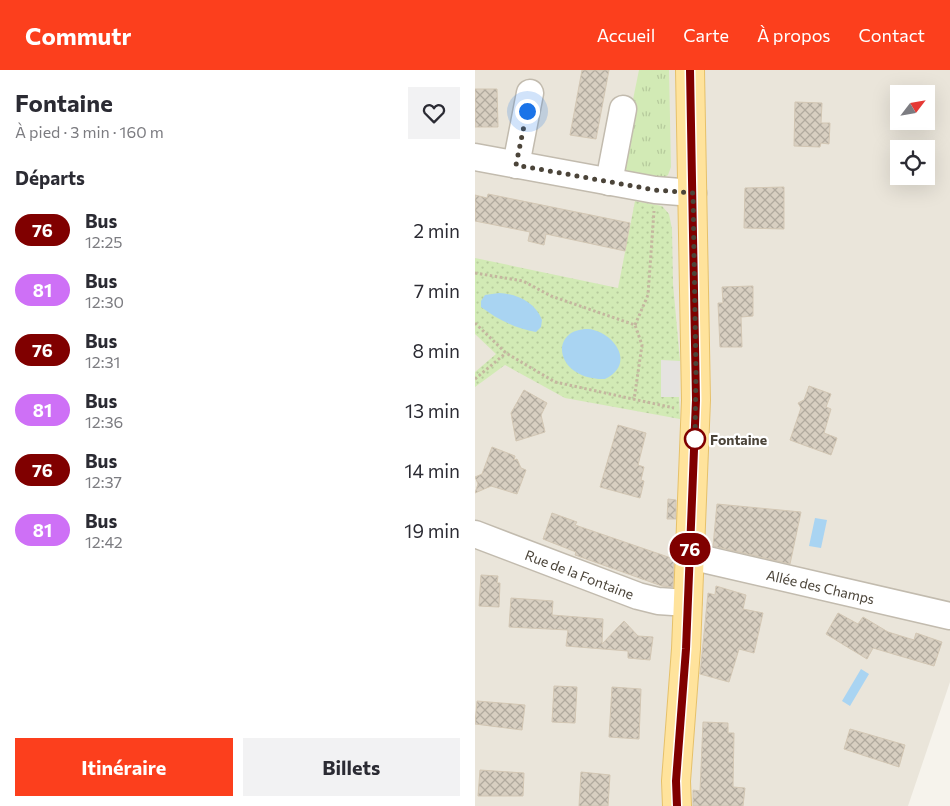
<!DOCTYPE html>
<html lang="fr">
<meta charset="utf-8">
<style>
:root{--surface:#fff;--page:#f2f2f3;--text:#2b2b33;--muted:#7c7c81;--accent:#fc3f1d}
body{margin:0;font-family:Commissioner,sans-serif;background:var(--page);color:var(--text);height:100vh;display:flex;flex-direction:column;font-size:19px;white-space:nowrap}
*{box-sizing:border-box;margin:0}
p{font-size:16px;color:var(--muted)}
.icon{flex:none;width:28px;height:28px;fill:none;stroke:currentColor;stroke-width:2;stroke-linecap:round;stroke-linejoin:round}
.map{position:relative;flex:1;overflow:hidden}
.side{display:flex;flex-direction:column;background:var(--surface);width:475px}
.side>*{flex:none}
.badge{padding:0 10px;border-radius:16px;font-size:18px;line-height:32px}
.needle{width:32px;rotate:59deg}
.fabs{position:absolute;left:415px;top:15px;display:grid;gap:10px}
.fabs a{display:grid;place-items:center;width:45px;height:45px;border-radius:0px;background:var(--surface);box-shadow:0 5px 20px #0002;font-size:25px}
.you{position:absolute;width:25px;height:25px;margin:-12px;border:4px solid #fff;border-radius:50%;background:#1a73e8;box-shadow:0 0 0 8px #1a73e833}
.map>.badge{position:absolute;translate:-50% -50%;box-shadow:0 0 0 2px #fff}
h2{padding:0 15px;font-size:19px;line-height:45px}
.round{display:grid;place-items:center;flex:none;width:52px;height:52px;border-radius:0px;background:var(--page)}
.overview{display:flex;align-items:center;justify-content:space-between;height:85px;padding:0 15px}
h1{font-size:24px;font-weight:700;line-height:38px}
.action{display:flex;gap:10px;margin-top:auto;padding:10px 15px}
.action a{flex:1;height:58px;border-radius:0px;background:var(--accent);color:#fff;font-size:20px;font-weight:700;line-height:58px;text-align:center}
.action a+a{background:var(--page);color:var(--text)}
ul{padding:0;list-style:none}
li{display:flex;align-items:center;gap:15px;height:60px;padding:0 15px}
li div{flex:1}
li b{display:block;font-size:19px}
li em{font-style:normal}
li .badge{min-width:55px;font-weight:700;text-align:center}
header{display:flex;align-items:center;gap:30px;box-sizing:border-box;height:70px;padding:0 25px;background:var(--accent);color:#fff}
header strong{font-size:24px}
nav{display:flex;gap:28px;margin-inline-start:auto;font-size:18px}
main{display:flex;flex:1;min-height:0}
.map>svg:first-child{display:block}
.residential{fill:#eae5da;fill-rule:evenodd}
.grass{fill:url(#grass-tufts)}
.park{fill:url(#park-dots)}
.parking{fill:#e5e3e0}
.water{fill:#a9d4f2}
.building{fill:url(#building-cross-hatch);stroke:#d3c7b4}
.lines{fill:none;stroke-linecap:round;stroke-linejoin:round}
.minor-casing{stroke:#c2bbae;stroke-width:29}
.major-casing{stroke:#e6c16a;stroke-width:30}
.path{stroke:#c4b79f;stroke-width:3;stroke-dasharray:2.5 2.5;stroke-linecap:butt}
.minor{stroke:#fff;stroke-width:26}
.major{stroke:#ffe39c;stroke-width:28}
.line-casing{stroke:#fff;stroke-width:11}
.line{stroke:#800000;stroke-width:8}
.walk{stroke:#4b4439;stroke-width:5;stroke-dasharray:0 9}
.stop-dot{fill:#fff;stroke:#800000;stroke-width:2.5}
.labels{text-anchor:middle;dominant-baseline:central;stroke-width:4.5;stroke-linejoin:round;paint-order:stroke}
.stop-label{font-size:14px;font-weight:bold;fill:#4b4439;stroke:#fff;text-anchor:start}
.street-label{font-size:14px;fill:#4b4439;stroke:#fff}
</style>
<header>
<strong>Commutr</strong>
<nav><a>Accueil</a><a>Carte</a><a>À propos</a><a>Contact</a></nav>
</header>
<main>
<section class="side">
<div class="overview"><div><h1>Fontaine</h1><p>À pied · 3 min · 160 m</p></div><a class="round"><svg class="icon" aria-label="heart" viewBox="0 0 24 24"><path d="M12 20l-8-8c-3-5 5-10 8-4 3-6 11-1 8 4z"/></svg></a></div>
<h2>Départs</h2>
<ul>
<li><span class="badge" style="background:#800000;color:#fff">76</span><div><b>Bus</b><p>12:25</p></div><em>2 min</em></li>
<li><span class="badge" style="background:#ce70f6;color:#fff">81</span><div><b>Bus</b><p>12:30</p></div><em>7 min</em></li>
<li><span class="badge" style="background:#800000;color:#fff">76</span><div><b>Bus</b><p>12:31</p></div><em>8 min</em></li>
<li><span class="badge" style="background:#ce70f6;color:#fff">81</span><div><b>Bus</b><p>12:36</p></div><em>13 min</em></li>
<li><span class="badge" style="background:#800000;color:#fff">76</span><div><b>Bus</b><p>12:37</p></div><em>14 min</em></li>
<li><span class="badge" style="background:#ce70f6;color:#fff">81</span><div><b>Bus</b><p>12:42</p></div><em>19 min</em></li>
</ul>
<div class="action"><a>Itinéraire</a><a>Billets</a></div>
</section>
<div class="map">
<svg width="475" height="736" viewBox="0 0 475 736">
<defs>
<pattern id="grass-tufts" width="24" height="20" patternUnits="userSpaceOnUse" patternTransform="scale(1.25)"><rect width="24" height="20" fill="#d2eab5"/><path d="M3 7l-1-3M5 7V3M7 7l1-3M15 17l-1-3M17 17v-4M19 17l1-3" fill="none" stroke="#b6ca9c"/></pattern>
<pattern id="park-dots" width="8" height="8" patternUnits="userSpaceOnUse" patternTransform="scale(1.25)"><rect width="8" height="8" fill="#d2eab5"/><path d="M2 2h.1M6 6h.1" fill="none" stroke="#b6ca9c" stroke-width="1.8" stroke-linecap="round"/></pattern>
<pattern id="building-cross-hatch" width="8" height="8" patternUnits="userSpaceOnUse" patternTransform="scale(1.25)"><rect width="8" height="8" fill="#d8cfc1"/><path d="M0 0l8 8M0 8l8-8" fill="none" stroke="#b1aa9e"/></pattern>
</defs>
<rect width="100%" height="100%" fill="#f6f3ec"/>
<path class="residential" d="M0,0H475V612L433,736H0ZM424,24H451V51H424ZM424,79H451V106H424Z"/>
<path class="grass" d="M164,0H194L196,97L193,105L185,111L156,109L144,98Z"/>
<path class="park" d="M160,131L187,136L194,144L197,159L198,214L205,291H186V326L204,327L205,349L90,328L30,295L0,317V302L21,284L0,264V188L143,218Z"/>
<path class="parking" d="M186,290L205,291L204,327H186Z"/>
<path class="water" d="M24,223C42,224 60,232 67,250L66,257L61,262C41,259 22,249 6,237V231L10,225Z
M114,259C140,263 161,294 130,309C79,310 73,258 114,259Z
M340,448L352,450L346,478L334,476Z
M386,599L394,604L375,636L367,631Z"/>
<path class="building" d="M107,0H134L121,69L95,65Z
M0,19H22L23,57H0Z
M320,32L347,33L346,53H355L354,74L346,73L345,77L319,76Z
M309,117V159L269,158L270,118Z
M13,124L155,153L150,181L71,164L69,175L53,171L55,162L0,151V125L12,128Z
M278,216V246L266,247L267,277H245L243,233H248L247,217Z
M334,316L356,324L351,337L356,339L349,363L362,368L356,385L315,370L326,338L323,333L329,330Z
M49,320L72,333L66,345L70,362L41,371L36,343Z
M143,355L171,363L163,395L169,397L166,410L169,411L165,428L125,417Z
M17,377L40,386L39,390L42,389L46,398L51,400L42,424L16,416L0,423L3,414L0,407L7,404Z
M193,429L201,430V449H192Z
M242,434L326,442L315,494L238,476Z
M77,443L102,452L100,455L199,489L198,517L187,516L100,485L101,482L68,469Z
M6,505L23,506L22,513H25L24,537L4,536Z
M241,516L271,525L268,539L288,543L279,583L264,579L254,612L225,604L233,523L240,525Z
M36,528L78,531L77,545L128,549L127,574L149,551L163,566L178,567L175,590L153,588V581L91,576L93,560L34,557Z
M363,543L383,554L388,547L413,562L439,570L441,563L467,572L459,596L398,578L392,589L351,564Z
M79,616L102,617L100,653L77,652Z
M137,617L166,619L164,669L134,667Z
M2,631L50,635L47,660L0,654Z
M228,652L253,653V663H259L258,717L270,718L268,736H218V720L225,721Z
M375,659L430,675L424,697L369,679Z
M5,700L49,703L48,726H3Z
M106,702L135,705L133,736H104Z"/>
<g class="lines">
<defs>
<g id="minor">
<path d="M0,87L180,120L218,123"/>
<path d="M41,95L55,23"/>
<path d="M134,112L148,39"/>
<path id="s1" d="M0,464L163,526L183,531L213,533"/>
<path id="s2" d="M215,486L475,546"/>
</g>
<path id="major" d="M202,736L201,711L211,579L221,330L215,0"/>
</defs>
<use href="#minor" class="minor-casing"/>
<use href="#major" class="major-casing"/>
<path class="path" d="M0,203L48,211L76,226L160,255L167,275L159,330
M0,253L31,283L80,312L199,338
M160,255L173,225L179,141
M0,309L31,283"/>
<use href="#minor" class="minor"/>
<use href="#major" class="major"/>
</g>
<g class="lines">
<defs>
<path id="line" d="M202,736L201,711L211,579L221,330L215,0"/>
</defs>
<use href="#line" class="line-casing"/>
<use href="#line" class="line"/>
<path class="walk" d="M52,41L41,95L180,120L218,123L221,303L220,369"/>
</g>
<circle class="stop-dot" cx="220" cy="369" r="10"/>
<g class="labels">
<g class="stop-label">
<text x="235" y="369">Fontaine</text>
</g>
<g class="street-label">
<text stroke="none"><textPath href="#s1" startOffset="112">Rue de la Fontaine</textPath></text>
<text stroke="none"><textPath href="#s2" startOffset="134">Allée des Champs</textPath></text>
</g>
</g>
</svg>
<div class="fabs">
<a><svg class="needle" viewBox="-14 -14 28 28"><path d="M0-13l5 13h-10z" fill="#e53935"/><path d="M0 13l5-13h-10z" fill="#7c7c81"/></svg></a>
<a><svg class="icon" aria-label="locate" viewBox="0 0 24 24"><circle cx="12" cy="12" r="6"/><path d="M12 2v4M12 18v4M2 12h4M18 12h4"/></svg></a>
</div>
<div class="you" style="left:52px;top:41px"></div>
<b class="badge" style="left:215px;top:479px;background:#800000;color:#fff">76</b>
</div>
</main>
